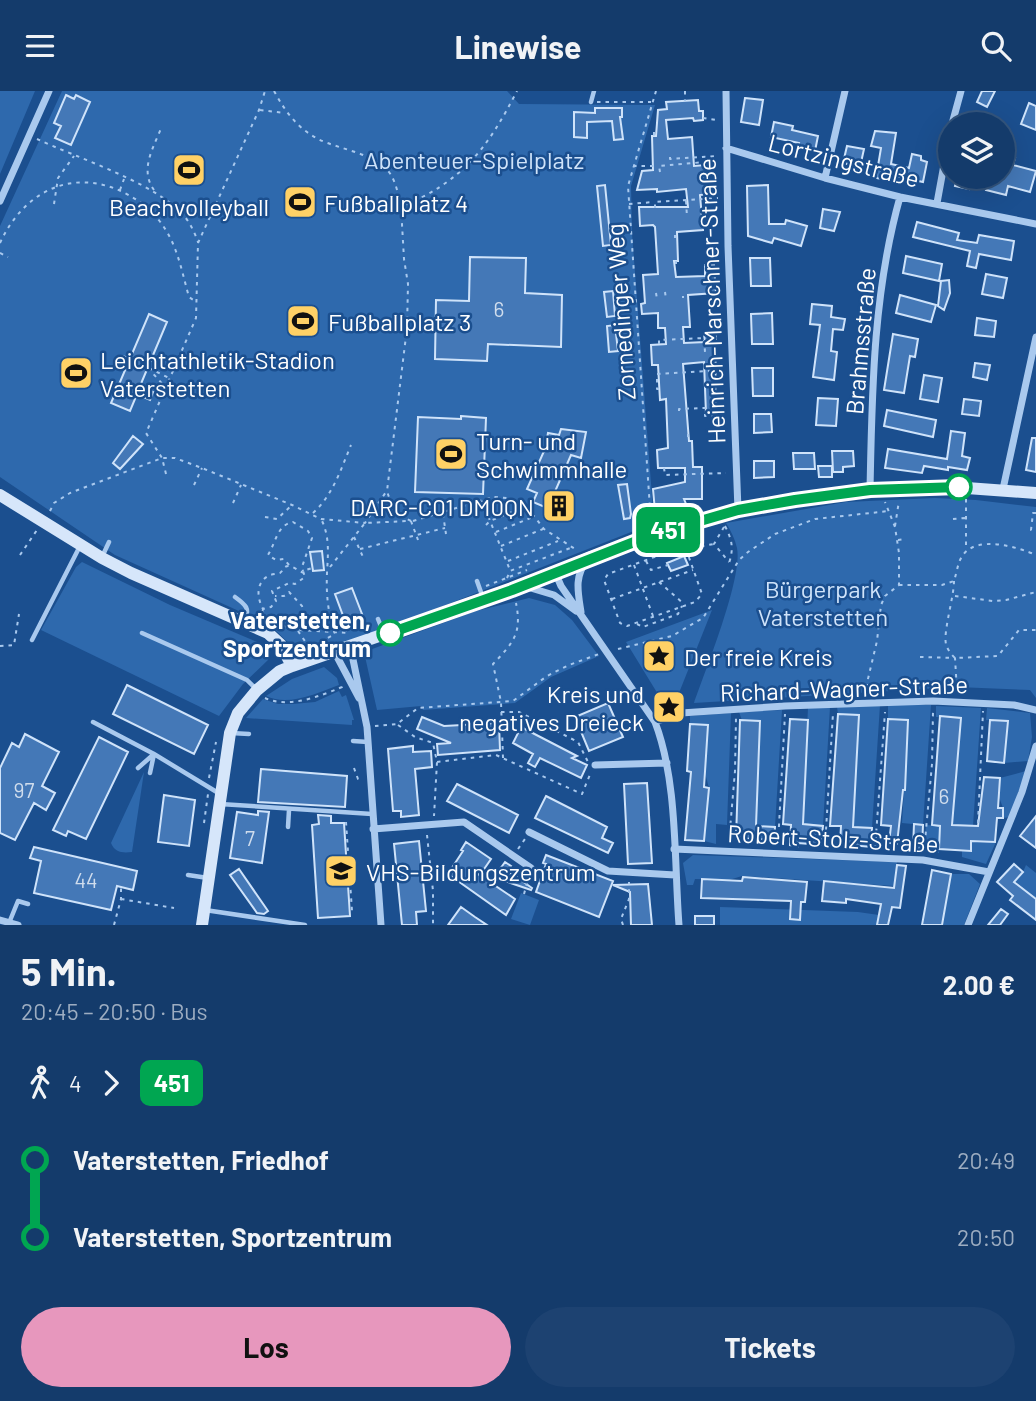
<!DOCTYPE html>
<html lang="de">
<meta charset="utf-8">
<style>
:root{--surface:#143b6b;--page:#1d4271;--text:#f1f3f6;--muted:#9dadc1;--line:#33557e;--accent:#e797bd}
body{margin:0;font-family:Barlow,sans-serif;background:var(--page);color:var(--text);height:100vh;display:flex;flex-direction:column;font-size:26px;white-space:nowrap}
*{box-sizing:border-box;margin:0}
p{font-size:23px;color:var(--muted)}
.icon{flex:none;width:38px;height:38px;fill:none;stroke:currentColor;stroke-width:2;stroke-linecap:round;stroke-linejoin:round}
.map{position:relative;height:834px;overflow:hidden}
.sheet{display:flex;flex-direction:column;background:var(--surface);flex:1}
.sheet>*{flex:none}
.badge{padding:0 14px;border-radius:10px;font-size:24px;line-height:46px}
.tools{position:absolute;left:938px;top:21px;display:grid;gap:14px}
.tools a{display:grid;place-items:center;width:77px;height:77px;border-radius:50%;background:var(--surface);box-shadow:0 7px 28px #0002,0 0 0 2px var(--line);font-size:35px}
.map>.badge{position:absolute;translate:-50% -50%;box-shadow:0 0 0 4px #fff}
.legs{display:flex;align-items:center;gap:10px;height:77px;padding:0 21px;font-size:23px}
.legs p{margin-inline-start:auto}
.summary{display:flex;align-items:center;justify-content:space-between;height:119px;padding:0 21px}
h1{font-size:38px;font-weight:700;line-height:52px}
.button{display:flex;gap:14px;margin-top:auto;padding:14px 21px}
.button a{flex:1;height:80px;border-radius:42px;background:var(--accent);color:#111;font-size:28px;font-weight:700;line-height:80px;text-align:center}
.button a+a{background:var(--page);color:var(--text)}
ul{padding:0 21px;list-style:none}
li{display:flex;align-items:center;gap:24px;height:77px;font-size:26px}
li i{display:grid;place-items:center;width:10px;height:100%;margin:0 9px;background:currentColor}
li i::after{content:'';width:18px;height:18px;margin:-9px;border:5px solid;border-radius:50%;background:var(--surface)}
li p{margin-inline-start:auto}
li:first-child i{background:linear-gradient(#0000 50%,currentColor 0)}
li:last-child i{background:linear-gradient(currentColor 50%,#0000 0)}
header{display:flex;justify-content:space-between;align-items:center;height:91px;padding:0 21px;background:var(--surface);font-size:32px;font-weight:700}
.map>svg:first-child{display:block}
.green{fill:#2e69ad}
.building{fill:#4478b7;stroke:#cfe3fa;stroke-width:2}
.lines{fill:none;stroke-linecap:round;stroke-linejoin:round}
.path{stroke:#a9c9ee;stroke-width:2;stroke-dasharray:3.5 5;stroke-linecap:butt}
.lane{stroke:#a9c9ee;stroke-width:4.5}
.street{stroke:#a9c9ee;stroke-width:7}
.secondary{stroke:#d6e6fa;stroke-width:12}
.line-1-casing{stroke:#fff;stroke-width:16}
.line-1{stroke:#00a651;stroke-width:10}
.stop-1-dot{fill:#fff;stroke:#00a651;stroke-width:3.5}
.labels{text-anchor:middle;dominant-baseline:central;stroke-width:5;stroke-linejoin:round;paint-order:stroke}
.number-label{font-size:21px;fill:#d0dded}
.park-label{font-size:24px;fill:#cfe3fa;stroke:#1b4f8f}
.street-label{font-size:24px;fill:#fff;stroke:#1b4f8f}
.poi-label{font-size:24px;fill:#fff;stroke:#1b4f8f;text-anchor:start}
.stop-label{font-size:24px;font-weight:bold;fill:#fff;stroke:#1b4f8f;text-anchor:end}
</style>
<header><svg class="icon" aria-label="menu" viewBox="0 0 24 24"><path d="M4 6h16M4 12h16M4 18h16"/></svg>Linewise<svg class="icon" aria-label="search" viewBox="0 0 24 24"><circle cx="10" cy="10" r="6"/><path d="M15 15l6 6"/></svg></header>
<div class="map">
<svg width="1036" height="834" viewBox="0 0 1036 834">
<rect width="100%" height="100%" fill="#1b4f8f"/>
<path class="green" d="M0,0H35L0,83Z
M62,0H507L519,13L655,14L631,95L632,142L654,432L372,543L310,563L299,562L270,534L115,464L0,386V135Z
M935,407L976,409L1036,416V607L1030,599L957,596L694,612C705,580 743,487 737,457C735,448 731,440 726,432L846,411Z
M82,471L170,514L262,553L271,561L268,569L243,593L219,625L41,539L76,476Z
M529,507L555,514L572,529L599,565L551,586L515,612L423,619L421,615L377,619L364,561L476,520Z
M712,519L675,612L664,613L626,551Z
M324,576L337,587L339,594C318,602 288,616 266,605L292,588Z
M339,600L342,606L346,604L354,629H352V634L246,627L263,608L278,613H293L315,611Z
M880,614L872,737L853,736L858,624L838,623L837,616Z
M888,614H931L923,734L902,732L908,629L888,628Z
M936,615L981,617L973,735H952L961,627L936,626Z
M830,616L823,735L802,734L808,617Z
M987,617L1030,622L1032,646L1028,670L1004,672L1007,631L986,629Z
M782,619L775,736L756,738L758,674L739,621Z
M731,622L727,734L716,733V753L704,750L709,697L705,682L708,634L690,633V625Z
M1026,680L1010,726L1003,727V717L999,706L1000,687Z
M144,681L132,761C123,762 115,762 111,752Z
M926,734L940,735L939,762L924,759Z
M971,750L996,751L986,773L962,766V759L971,760Z
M693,764L897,771L894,795L742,785L729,789L695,788L693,794H687L683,772Z
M1026,774L1036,782V808L1015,790L1023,781Z
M951,783H969L980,793L964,834H930L944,824Z
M521,802L539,809L530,834L511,828Z
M720,816L858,821L879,824L877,834H720Z"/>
<path class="building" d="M982,0H995L987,16L977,11Z
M66,4L74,8L76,4L90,11L71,54L55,47L61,35L54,32Z
M745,7L763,9L759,34L741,31Z
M698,9L699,20H703V29L694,30L693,27L666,29L668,48L692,46L694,75L706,74L708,103L700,104L703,139L677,141L678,170H674L676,186L705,185V174H714L716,202L688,204L690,236H683L684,252L705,251L704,243H716L715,323H706L704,271L683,273L689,350H692L693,376H702V408H684L686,413L655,420L653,398L685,391V377H658L657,359L668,357L666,308L660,309L658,274H652L651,254L666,253L665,237H658V222L642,223L641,213L645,212L643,184L658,183L655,136L653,134L640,135L639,116H688L686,98L657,101V98L637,99L642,80L653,79L652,45H656L658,19L667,18L666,11Z
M1029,12L1036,15V39L1021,33Z
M595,17H622V26H620L623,48L614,49L612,30L587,31V47L574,46V21L595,22Z
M774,31L793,35L792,39L818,45L815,60L798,56L799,52L771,46Z
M875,40L896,42L891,73L909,77L912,63L921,65V69L927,71L923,91L895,85V90L876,87L881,57L871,55Z
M847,55L864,58L860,76L843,72Z
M1003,63L1015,67L1013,74L1036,80L1030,101L1008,95L1006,104L986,99L989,86H1003Z
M957,86H972L969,98L955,95Z
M605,94L611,154L603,155L597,95Z
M768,94L769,133H785L786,129L807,135L801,155L774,147L772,152L748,145L747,95Z
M823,118L840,121L834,140L820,137Z
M917,131L959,142L957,149L977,152L979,144L1014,150L1011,169L979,163L976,177L967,175L970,160L913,146Z
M906,165L942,173L939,190L903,182Z
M470,166L526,167L525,202L562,204L561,256L488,253L487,270L435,268L436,209L469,210Z
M750,167H770L771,195H751Z
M986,183L1007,187L1003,207L982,203Z
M949,189L950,202L944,219L938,215L941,190Z
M613,200L615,225L607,226L604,201Z
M900,204L936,214L931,231L896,222Z
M812,213L832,215L831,226L845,228L843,239L833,238L831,260L837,261L834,289L813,286L820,234L810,233Z
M772,222L773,253H752L751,223Z
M149,223L167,231L140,295L153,301L150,309L137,303L130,320L111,312Z
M977,227L996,230L994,246L975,244Z
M615,234L618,260L609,261L607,235Z
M893,243L918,248L915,266L910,265L904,302L884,299Z
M975,272L990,274L987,289L973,286Z
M752,277H773V305H753Z
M924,284L942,287L938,311L920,308Z
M818,307L838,308L836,335L816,334Z
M964,308L981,310L979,325L962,323Z
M887,319L936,329L933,346L884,335Z
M754,323H771L772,341L754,342Z
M461,325L486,327L483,403L415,401L418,326L461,328Z
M561,338L586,341L581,367L571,364L553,405L564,410L559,422L533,411L537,402L527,398L545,358L548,342L559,344Z
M951,340L965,342L962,365L970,367L967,379L948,376V379L924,375L922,382L885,377L888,358L947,368Z
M133,345L143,353L120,378L113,372Z
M1032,347H1036V381L1026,379Z
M832,360H853L854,375L843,376V381H833Z
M793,362H814L815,378H794Z
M754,370H774V386L754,387Z
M818,375H832V386H819Z
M627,393L631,423L630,427L624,428L618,394Z
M322,460L324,479L313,480L310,461Z
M684,465L688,474L671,480L667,472Z
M352,497L362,523L345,530L335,503Z
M127,594L208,634L194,663L113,623Z
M608,612L623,646L589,660L575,626Z
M838,623L859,624L853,736L872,737L871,756L840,753L841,735H830Z
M940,625L961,627L952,734L978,735L984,686L1000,687L998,717H1003V727H997L995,751L971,750V760L939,758L940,735L932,734Z
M422,626L444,635L499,632L500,659L438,664L437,653L451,652L417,638Z
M790,628L808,629L803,733L823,735L821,754L798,752V755L790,754L791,734L783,733Z
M888,628L908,629L905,699H903L897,753L889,752L891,735L881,734Z
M740,629L760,630L756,735L775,736L774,749L736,747Z
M990,629L1008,630L1004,672L987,670Z
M690,633L708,634L704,696L709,697L704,750L685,749L691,681L687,680Z
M521,636L577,665L572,667L587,674L581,687L540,667L535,676L528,672L533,663L513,652Z
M25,643L59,661L42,695L55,702L46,719L34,712L15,749L0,742V677L12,652L19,656Z
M99,646L128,661L86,748L68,740L66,745L53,739Z
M413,655V661L431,660L432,676L415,678L419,724L401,726V720H393L388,658Z
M261,678L347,685L345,716L258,711Z
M647,692L652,772L628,773L624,693Z
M457,693L518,724L509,742L447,710Z
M164,704L195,709L189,755L158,751Z
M546,705L607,736L602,747L613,752L608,762L535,727Z
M258,720L269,721L262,772L230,767L237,721L258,724Z
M318,724L331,725V732H344L350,825L318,827L312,734L319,733Z
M1036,725V757L1020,745Z
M914,733L923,734L922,758L913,757Z
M419,750L426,820L416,821L417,834H402L394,753Z
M466,751L491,768L482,781L477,779L475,781L515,808L506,824L448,783L463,760L461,759Z
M34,756L137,780L133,799L117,795L111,819L34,802L41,770L30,767Z
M546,764L613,790L599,826L536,801L546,773L543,772Z
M505,771L511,775L508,780L532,797L531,799L502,789L506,783L500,778Z
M1014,773L1023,781L1014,791L1036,808V829L1010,809L1013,805L997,791Z
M897,774L906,775L900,817L892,816L888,834H877L881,813L846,808V812L822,810L824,790L894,797Z
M239,778L268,820L264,823L257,822L230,784Z
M932,779L951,783L942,834H922Z
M743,786L807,791L805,811H801L800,829L790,828L791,810L701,807L702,788L742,790Z
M648,793L652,834H631L630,801L613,794Z
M461,816L475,826L487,834H448Z
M1001,818L1008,823L1000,834H988Z
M695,825H714V834H695Z"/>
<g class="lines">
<path class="path" d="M274,0C285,20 297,37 318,48C340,59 377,62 391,84C396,92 399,106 401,115
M685,0V10
M597,11H651
M260,19L285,22
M703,27L716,29
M654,41V45
M37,48C78,67 140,87 174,115C186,124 193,137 198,151
M670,66V68L717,65
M633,75H658
M660,81L659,75L717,70
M120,99L124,88
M154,99C139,78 154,56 162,35
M686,110L687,126
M54,113L58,87L74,65
M629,113L654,111
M655,117V111L718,107
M675,147V144
M0,152C23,102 70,76 123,101C136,108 148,115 157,127C177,150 181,178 189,206L196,211
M0,162L8,166
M676,170V173
M665,201L666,208
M656,202L657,208
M683,205V207
M659,253V249L704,247L705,261H707
M123,265L130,268
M148,277L166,297
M149,277L169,287
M659,298H657V283L722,279
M679,320V318L705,317V325L717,324V318
M688,343V346
M664,377L665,384L726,382
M166,383L162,367L146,342L196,227L198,152L259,19L265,0
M194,394L202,377
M966,408V458
M482,410L510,479
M233,412L241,394
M50,420L54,412L70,402L162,367H175L202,377L292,414L321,428L365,432L386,401
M313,422C333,404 341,378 351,354
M1036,422H1033L1031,439H1036
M443,423L446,443
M265,426L277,428L292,414
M953,428L966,427
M411,430C396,423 392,416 387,400L407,237L408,193L404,168L401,116C463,90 487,58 517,0
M411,430L418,449
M413,430L493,406L508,407L534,425L544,438L575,458
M651,432L628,95L656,0
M486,434L490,430L522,417
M725,435C732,449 734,457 729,472
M895,435L899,410
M724,436L714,453L729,471
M496,441L533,426
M354,446L363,466
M898,449L905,448
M501,455L543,438
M360,458L445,437
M686,458L702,503L695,511L627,535L620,532L604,489L608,483L679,457L686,458L714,453
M20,464L37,439
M508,470L558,450
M646,470L651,479L668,474
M289,474L284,468L276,469L268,464C276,451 277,434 293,431L308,440L312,447L302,476L303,480
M634,474L653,525
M330,476L365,432L408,430
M304,482C300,481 293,475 289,475C283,475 284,479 280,482C277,483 273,483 270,484C255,491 257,507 263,518L271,516L276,510L272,500L289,492L295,493L305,486L303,480L312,477
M507,487L510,480L573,456
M954,490C954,506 943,541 946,553C947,558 951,563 955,567L998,565L1019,539H1036
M659,491L684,513
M899,494H942L954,490C957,481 958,470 963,464C977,444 1018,456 1036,464
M486,495L527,479
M955,505L993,510L1006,509L1036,501
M612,508L693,479
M263,519L262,521L265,525L283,529L288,525L303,527L305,525L302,515L289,501L284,505H275
M331,527L348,541
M275,532L298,539L349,542
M637,533L643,536L678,523L682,515
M298,540L309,556
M0,555L14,554L19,523
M313,555L335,543C328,523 326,503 327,482C328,463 330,445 321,428
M618,558L672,545L703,527L739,469L748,461L775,443L815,428L889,420
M297,559L308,557
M920,566L955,567L957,600
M867,605V592L877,550L881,514L885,505L899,494V462L895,436L885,411
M265,607C289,618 320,605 342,596L341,594
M501,621H519L578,651L588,671
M398,634L415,646L433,652L437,671L434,725
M375,635L397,633L418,617L513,610L547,585L569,574L599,563
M503,667L501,611L493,573C514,551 522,542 516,512
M437,671L496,664L582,703L591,681
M354,677L358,688H362
M209,687L216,651
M346,731L352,820
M204,732L208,703
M978,732L983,620
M427,744L433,800V834
M729,750L735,680L736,627
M778,753L785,623
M825,756L833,622
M518,758L525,748
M875,758L885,621
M924,761L932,673L933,620
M524,803L529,785
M121,808L174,817
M114,834L121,808V796
M623,834L621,828L629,808V791"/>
<path class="lane" d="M591,11L594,0
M102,466L109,451
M477,490L483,507
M235,506C246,514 250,517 245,530
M378,528L384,543
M142,542L247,589L257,599
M32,549L80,455
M93,631L154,663L220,703
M231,642L249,643
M353,650L368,651
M138,677L154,663L150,682
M220,713L372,723
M288,736L289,719
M188,784L208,787
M205,819L305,834
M9,832L18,810L28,813"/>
<path class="street" d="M726,0L728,155L738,419
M952,33L961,0
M726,57L825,87L900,106L1036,133
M825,87L845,0
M0,110L49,0
M937,112L950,41
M1003,398L1036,246
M870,399C872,301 873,202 900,106
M555,481L561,495L655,631C678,691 674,770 679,834
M524,495L554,504L576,520
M581,521C578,501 574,486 587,469
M350,554L367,636L381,834
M334,560L359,607
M655,631L681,622L785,615L933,610L1014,614L1036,619
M595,674L667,672
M373,738L464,731L531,777
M529,741L608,780L675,784
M674,758L923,769L989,781
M0,829L18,834
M968,834L1022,701L1036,655"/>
<path class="secondary" d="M0,404L102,467L131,482L268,542L281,554L292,575
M202,834L230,642L238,622L257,599L280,580L292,575L512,499L589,467L680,435L771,412L870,399L953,396L1036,402"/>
</g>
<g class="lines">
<defs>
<path id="line-1" d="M390,542L512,499L652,444L738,419L795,409L870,399L959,396"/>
</defs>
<use href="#line-1" class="line-1-casing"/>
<use href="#line-1" class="line-1"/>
</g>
<defs>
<symbol id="stadium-square" viewBox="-11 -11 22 22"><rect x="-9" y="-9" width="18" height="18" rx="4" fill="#ffd166" stroke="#1b4f8f"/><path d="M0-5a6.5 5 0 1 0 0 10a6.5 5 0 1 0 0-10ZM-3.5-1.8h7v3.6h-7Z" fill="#111"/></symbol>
<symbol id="building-square" viewBox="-11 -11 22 22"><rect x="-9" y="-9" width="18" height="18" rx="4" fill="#ffd166" stroke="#1b4f8f"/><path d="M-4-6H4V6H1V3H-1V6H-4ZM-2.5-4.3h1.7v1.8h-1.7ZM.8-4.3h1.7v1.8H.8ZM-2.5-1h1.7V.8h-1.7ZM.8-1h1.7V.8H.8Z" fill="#111"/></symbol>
<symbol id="sight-square" viewBox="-11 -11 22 22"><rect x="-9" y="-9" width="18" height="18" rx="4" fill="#ffd166" stroke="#1b4f8f"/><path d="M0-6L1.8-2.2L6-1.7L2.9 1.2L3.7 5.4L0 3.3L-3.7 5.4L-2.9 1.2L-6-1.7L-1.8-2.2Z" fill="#111"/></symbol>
<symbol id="school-square" viewBox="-11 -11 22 22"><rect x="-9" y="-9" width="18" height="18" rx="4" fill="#ffd166" stroke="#1b4f8f"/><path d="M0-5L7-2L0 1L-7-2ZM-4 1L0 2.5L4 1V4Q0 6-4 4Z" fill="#111"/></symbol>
</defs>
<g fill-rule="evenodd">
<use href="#stadium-square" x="170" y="60" width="38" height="38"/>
<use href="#stadium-square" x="281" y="92" width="38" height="38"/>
<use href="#stadium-square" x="284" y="211" width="38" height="38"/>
<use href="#stadium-square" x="57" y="263" width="38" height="38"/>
<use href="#stadium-square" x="432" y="344" width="38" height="38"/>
<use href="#building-square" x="540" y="396" width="38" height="38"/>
<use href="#sight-square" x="640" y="546" width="38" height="38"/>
<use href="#sight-square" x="650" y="597" width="38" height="38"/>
<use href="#school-square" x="322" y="761" width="38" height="38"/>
</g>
<g class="stop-1-dot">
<circle cx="959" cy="396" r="12"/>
<circle cx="390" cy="542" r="12"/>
</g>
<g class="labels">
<g class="number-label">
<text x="499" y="217">6</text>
<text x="24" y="698">97</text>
<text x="944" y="704">6</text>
<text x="250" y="746">7</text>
<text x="86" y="788">44</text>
</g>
<g class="park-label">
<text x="474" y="68">Abenteuer-Spielplatz</text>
<text x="823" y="497">Bürgerpark<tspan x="823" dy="28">Vaterstetten</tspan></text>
</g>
<g class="street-label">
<text transform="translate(844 69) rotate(14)">Lortzingstraße</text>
<text transform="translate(711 210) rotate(-92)">Heinrich-Marschner-Straße</text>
<text transform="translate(620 221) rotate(-94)">Zornedinger Weg</text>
<text transform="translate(860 250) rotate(-85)">Brahmsstraße</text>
<text transform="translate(844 597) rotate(-2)">Richard-Wagner-Straße</text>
<text transform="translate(833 747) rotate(3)">Robert-Stolz-Straße</text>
</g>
<g class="poi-label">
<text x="324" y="111">Fußballplatz 4</text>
<text x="189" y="115" text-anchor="middle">Beachvolleyball</text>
<text x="328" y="230">Fußballplatz 3</text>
<text x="100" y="268">Leichtathletik-Stadion<tspan x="100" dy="28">Vaterstetten</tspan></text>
<text x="476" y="349">Turn- und<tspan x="476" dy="28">Schwimmhalle</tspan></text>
<text x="534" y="415" text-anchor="end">DARC-C01 DM0QN</text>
<text x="684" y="565">Der freie Kreis</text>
<text x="644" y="602" text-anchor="end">Kreis und<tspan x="644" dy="28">negatives Dreieck</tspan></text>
<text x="366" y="780">VHS-Bildungszentrum</text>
</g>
<g class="stop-label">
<text x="371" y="528">Vaterstetten,<tspan x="371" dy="28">Sportzentrum</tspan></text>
</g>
</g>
</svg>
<div class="tools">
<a><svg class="icon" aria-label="layers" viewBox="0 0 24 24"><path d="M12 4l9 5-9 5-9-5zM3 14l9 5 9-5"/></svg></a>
</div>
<b class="badge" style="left:668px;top:439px;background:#00a651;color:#fff">451</b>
</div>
<section class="sheet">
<div class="summary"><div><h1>5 Min.</h1><p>20:45 – 20:50 · Bus</p></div><b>2.00 €</b></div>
<div class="legs"><svg class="icon" aria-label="walk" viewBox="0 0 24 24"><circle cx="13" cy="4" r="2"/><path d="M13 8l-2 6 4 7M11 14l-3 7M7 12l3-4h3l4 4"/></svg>4<svg class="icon" aria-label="forward" viewBox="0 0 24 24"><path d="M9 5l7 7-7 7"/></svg><b class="badge" style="background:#00a651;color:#fff">451</b></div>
<ul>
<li><i style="color:#00a651"></i><b>Vaterstetten, Friedhof</b><p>20:49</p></li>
<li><i style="color:#00a651"></i><b>Vaterstetten, Sportzentrum</b><p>20:50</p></li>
</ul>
<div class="button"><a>Los</a><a>Tickets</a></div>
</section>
